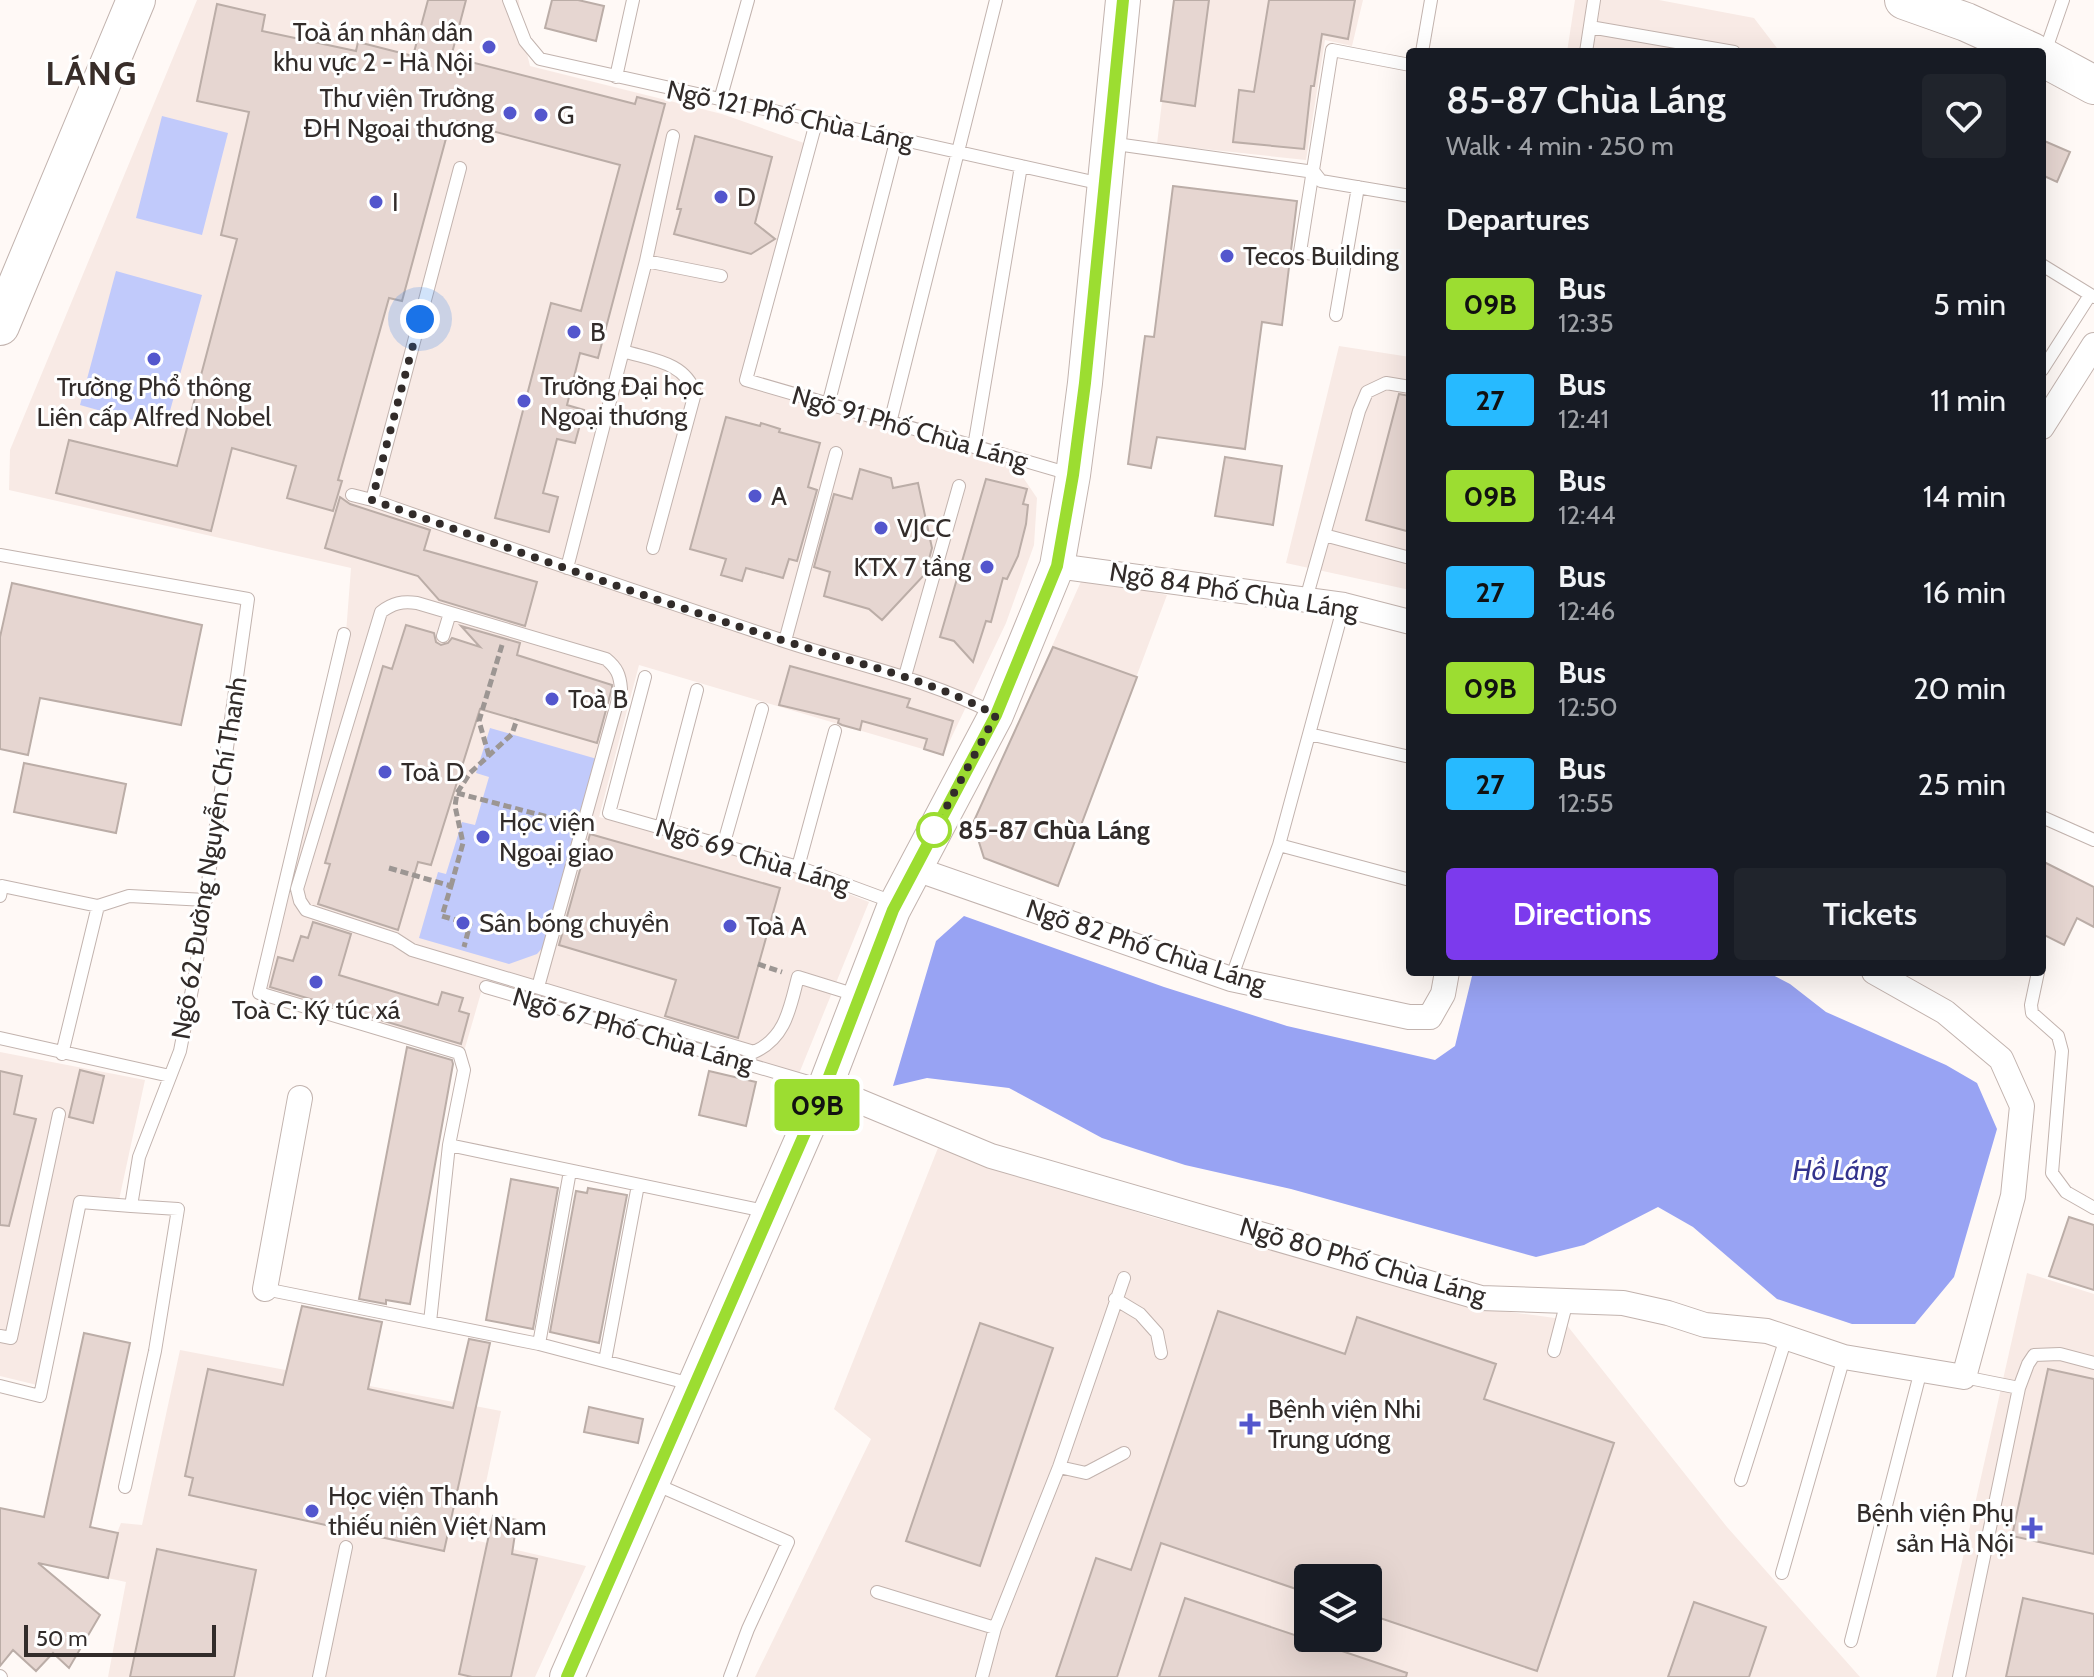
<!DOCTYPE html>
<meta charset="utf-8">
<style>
:root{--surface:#171b24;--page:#20242c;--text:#f1f3f6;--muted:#9ea1a6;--accent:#7c3aed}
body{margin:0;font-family:Cabin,sans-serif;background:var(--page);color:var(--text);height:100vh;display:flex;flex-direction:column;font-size:30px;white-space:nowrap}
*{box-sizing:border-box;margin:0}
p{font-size:26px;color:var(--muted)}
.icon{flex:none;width:44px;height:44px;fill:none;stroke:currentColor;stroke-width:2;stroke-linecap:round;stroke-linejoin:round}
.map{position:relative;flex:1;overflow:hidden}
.sheet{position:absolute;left:1406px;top:48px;width:640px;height:928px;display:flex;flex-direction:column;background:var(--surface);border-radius:8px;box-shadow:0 8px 32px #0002}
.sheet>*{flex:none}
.badge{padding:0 16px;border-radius:6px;font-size:28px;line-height:52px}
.fabs{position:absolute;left:1294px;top:1564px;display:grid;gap:16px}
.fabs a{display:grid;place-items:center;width:88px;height:88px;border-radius:8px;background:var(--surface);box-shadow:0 8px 32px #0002;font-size:40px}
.scale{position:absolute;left:24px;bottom:20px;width:192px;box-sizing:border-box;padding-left:8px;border:4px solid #322c2a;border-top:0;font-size:22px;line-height:28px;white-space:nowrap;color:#322c2a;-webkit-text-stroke:6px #fff;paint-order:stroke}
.you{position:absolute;width:40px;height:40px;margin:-20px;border:6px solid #fff;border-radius:50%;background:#1a73e8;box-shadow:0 0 0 12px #1a73e833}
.map>.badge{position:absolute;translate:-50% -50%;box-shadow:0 0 0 4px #fff}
h2{padding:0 40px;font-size:30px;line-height:72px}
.round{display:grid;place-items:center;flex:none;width:84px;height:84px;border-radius:8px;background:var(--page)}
.headline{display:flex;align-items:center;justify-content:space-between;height:136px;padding:0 40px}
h1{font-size:38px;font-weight:600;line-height:60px}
.action{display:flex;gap:16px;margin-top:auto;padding:16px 40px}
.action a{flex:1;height:92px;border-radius:8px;background:var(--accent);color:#fff;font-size:32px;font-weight:600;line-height:92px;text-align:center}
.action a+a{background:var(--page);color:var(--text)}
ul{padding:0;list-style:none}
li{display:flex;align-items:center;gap:24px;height:96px;padding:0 40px}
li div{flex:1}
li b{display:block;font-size:30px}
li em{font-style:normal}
li .badge{min-width:88px;font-weight:700;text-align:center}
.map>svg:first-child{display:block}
.built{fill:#f8eae5;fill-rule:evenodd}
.green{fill:#c1cafb}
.water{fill:#98a3f3}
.building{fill:#e6d6d1;stroke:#bbada7;stroke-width:2}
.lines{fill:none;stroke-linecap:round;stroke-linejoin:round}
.lane-casing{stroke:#c2b3ae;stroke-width:14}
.street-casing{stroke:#c2b3ae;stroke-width:26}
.secondary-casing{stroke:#c2b3ae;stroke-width:36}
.primary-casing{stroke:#c2b3ae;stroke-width:40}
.path{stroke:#9c9693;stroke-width:5;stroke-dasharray:8 4;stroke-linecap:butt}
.lane{stroke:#fff;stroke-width:12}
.street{stroke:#fff;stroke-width:24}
.secondary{stroke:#fff;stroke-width:34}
.primary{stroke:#fff;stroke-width:38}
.line-casing{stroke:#fff;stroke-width:18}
.line{stroke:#9cdd31;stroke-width:12}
.walk{stroke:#322c2a;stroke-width:8;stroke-dasharray:0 14.4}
.poi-dot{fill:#5356cd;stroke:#fff;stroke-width:3}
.stop-dot{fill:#fff;stroke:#9cdd31;stroke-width:4}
.labels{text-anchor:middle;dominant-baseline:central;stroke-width:6;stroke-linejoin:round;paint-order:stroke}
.poi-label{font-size:26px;fill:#322c2a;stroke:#fff;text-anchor:start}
.street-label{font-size:26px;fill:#322c2a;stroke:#fff}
.stop-label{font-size:26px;font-weight:bold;fill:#322c2a;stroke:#fff;text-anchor:start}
.water-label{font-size:28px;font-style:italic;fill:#33338d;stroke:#fff}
.district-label{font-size:34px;font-weight:bold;letter-spacing:2px;fill:#382d29;stroke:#fff}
</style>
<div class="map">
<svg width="2094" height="1677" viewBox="0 0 2094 1677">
<rect width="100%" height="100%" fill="#fff9f6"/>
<path class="built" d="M197,0H519L521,29L530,66L722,114L804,143L740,383L1014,464L1037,498L1034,545L1006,623L943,755L639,665L599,817L798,874L869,902L798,1076L485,979L465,1048L265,990L344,659L351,568L9,490L10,450Z
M1174,0H1363L1352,46L1325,40L1306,160L1157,144Z
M1575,0H1659L1754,18L1780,52H1567Z
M1339,346L1410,357V590L1286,563Z
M1083,577L1167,595L1058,886L984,858L973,823Z
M0,1052L145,1080L119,1200L80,1197L37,1385L0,1376Z
M938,1148L1152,1217L1488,1309L1562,1319L1727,1527L1860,1677H755L871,1439L834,1409ZM1308,1578H1368V1638H1308Z
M2027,1273L2094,1294V1677H1936Z
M180,1350L501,1411L474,1540L586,1566L535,1677H108L126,1582L0,1555V1508L117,1533L121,1523L142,1525Z"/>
<path class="green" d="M162,116L228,133L202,235L136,218Z
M116,271L202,295L165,429L80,405Z
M490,728L597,759L544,946L537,954L509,964L419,938L438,872L446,874L462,822L475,825L489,777L476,773Z"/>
<path class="water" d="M964,916L1164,987L1287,1026L1435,1060L1455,1046L1473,972H1767L1790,984L1826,1012L1946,1065L1977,1083L1997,1129L1954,1277L1915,1324H1852L1777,1299L1693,1227L1658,1207L1584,1245L1536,1257L1291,1189L1185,1165L1102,1138L1009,1088L927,1078L893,1086L936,941Z"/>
<path class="building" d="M428,0H466L451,57L635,104L637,97L665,104L598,358L580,353L567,405L584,410L575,443L557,439L543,493L558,497L549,532L495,518L551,303L581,311L620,165L451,120L402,301L389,298L338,480L342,481L333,511L287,498L296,466L232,448L211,531L56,493L69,440L177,466L237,239L221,235L249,112L197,101L217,4L265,15L262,31L356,51L358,42L413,56Z
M552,0H578L604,6L596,41L545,28Z
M1174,0H1209L1195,106L1161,101Z
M1269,0H1355L1348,39L1322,34L1314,86H1311L1304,149L1233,142L1239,90L1254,92Z
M695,136L772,157L755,223L775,239L751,254L674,234L681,209H677Z
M2042,140L2070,152L2057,182L2042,175Z
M1173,186L1297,201L1282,325L1262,322L1245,449L1157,437L1151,468L1128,464L1145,336L1154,337Z
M1399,394L1410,396V532L1366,520Z
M726,417L760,426L761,423L780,429L779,432L820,443L808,487L817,490L797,561L789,559L783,578L746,568L742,581L721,575L726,559L690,549Z
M1225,457L1282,466L1273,525L1215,516Z
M860,469L891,478L893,488L918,483L932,548L925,574L882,620L869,609L824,596L830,572L814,567L834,494L852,499Z
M986,479L1027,489L1023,504L1028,505L1026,524L1018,556L1007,579L1003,578L991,622L986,621L973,662L954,641L940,637Z
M340,497L350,504L430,530L424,550L537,582L525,626L439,600L418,576L325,548Z
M12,583L202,625L181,725L40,698L28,755L0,749V637Z
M406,625L434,633L436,642L441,645L448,643L452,638L480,647L461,626L520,643L517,655L612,685V688L597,743L480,709L431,865L418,862L398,930L318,904L330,864L325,863L383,666L392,669Z
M1053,647L1137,677L1058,886L984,858L973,823Z
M790,666L910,699L907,707L953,721L943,755L924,749L927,739L862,721L860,730L842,725L838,723L839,719L779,705Z
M24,763L126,784L116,833L14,812Z
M590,834L780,888L738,1038L665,1016L676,980L559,945Z
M2042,861L2094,887V927L2077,918L2064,945L2042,934Z
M313,922L351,934L339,975L438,1005L442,992L463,998L459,1011L469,1014L461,1044L270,987L278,957L293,961L301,936L308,938Z
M407,1047L452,1060L453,1064L410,1304L386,1300V1304L359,1299Z
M80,1070L104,1076L93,1123L69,1117Z
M0,1071L22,1076L14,1114L36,1119L9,1226L0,1225Z
M709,1071L756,1082L746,1126L699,1115Z
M511,1179L558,1188L533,1329L486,1320Z
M588,1188L627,1195L599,1343L550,1332L576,1191L587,1193Z
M2069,1217L2094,1225V1290L2049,1276Z
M302,1306L382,1322L368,1389L453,1408L469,1339L490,1343L444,1551L189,1495L193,1478L185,1476L208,1369L283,1385Z
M1218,1311L1345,1354L1357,1317L1496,1364L1484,1399L1614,1443L1537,1671L1368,1614V1578H1308V1593L1161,1543L1117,1677H1056L1096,1558L1131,1570Z
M980,1323L1053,1348L980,1566L906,1541Z
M84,1333L130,1343L90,1527L118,1533L108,1578L38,1563L100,1615L69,1668L53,1653L36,1671L13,1650L0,1666V1508L44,1517Z
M2048,1369L2094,1379V1554L2012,1536Z
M589,1407L643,1419L638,1443L584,1432Z
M493,1516L517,1520L512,1554L537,1559L511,1677H472L459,1674Z
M157,1549L256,1570L234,1677H130Z
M1185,1598L1407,1673L1406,1677H1159Z
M2023,1598L2094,1614V1677H2006Z
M1694,1602L1766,1627L1749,1677H1668Z"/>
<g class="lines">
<defs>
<path id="lane" d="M509,0L525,41L540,59L1102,184
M1590,27L1734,52
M1422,52L1431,0
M1586,52L1594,0
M2044,55L2063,0
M616,77L633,0
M720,100L748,0
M817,119L746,380L1070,474
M1109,143L1314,172L1321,181L1410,196
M1340,258L1300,252L1332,50L1410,65
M646,261L721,276
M2042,265L2094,297
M1336,315L1358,187
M623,351C652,360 685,362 695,393L653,548
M2042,370L2090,295
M828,405L897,138
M890,423L996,0
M974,447L1021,166
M352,495L372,500C508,548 644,594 781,640C852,664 926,678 993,713
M372,500L460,168
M1324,535L1410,558
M0,555L248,599L195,974L180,1051L139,1157L131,1206L178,1209L155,1351L125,1487
M567,568L646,261L673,136
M1306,599L1359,411L1367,392L1386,383L1410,387
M344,634L259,993L459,1053L464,1070L449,1145
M443,636L450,613
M785,641L836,453
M905,676L959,486
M645,677L609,813L798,867L893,902
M1309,734L1410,757
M2042,817L2094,840
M661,827L697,690
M1279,845L1410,880
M723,846L762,709
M798,867L835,731
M0,896L2,886L98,906L129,896L206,900
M2038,972L2031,1005L2032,1013L2058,1036L2062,1051L2052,1173L2066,1192L2094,1208
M1231,979L1279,845L1344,605
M486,987L822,1086
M538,987L621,689C620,675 617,668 606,659L417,603C402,601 393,603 381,612L297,889L300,901L306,910L395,939L412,950L459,964L754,1052C786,1038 790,1007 798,977L856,995
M0,1038L170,1076
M62,1054L98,906
M265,1289L539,1344L691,1384
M1115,1299L1140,1314L1157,1333L1161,1353
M430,1322L449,1145L769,1212
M0,1336L11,1338L59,1114
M539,1344L570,1171
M1554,1351L1567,1301
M605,1361L638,1185
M1964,1377L2019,1388
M0,1386L40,1396L80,1202L131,1206
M1059,1467L1086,1473L1124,1453
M1741,1480L1786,1338
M655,1484L788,1542L748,1629L730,1677
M1782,1573L1844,1357
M877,1592L995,1628
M1851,1641L1921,1370
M0,1676L1,1677
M319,1677L346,1547
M982,1677L995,1628L1059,1467L1124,1278
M1959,1677L2019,1388L2028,1364L2034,1355L2060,1354L2094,1363"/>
<path id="street" d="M2042,427L2094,345
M1057,566L1344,605L1410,622
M913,868L1231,979L1409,1017H1430L1443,994L1447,972
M825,1087L991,1156L1481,1298L1623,1303L1668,1313L1705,1325L1767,1331L1844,1357L1964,1377L2013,1196L2022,1106L2001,1059L1945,1012L1874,972
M265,1289L300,1098"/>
<path id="secondary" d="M567,1677L825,1087L893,910L996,715L1057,566L1073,475L1085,383L1123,0"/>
<path id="primary" d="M1904,0L1966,22L2032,52
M2042,57L2094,85
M0,326L136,0"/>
</defs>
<use href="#lane" class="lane-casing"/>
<use href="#street" class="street-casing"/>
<use href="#secondary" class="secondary-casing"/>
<use href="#primary" class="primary-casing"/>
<path class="path" d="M489,756L479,721L502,645
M457,793L567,822
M389,868L451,886L442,916L470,924L464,947
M451,886L463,843L455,806L457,793L470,773L512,734L517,719
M758,964L782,972"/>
<use href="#lane" class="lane"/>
<use href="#street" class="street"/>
<use href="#secondary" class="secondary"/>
<use href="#primary" class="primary"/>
</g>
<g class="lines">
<defs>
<path id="line" d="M567,1677L825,1087L893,910L996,715L1057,566L1073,475L1085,383L1123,0"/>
</defs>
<use href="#line" class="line-casing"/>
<use href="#line" class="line"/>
<path class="walk" d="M420,319L372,500C509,548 646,598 785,641C858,664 927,678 996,715L934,830"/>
</g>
<g class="poi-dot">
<circle cx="489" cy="47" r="8"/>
<circle cx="510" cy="113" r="8"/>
<circle cx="541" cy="115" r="8"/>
<circle cx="721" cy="197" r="8"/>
<circle cx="376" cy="202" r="8"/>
<circle cx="1227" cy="256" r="8"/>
<circle cx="574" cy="332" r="8"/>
<circle cx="154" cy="359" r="8"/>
<circle cx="524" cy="401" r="8"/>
<circle cx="755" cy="496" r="8"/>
<circle cx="881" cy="528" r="8"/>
<circle cx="987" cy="567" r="8"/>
<circle cx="552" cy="699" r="8"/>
<circle cx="385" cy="772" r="8"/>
<circle cx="483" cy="837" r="8"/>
<circle cx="463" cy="923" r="8"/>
<circle cx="730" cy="926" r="8"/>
<circle cx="316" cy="982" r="8"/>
<path d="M1246 1412h8v8h8v8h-8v8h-8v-8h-8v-8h8z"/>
<circle cx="312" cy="1511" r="8"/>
<path d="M2028 1516h8v8h8v8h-8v8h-8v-8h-8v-8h8z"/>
</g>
<circle class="stop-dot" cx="934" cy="830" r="16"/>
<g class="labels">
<g class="poi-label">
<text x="473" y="32" text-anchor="end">Toà án nhân dân<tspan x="473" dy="30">khu vực 2 - Hà Nội</tspan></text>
<text x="494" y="98" text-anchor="end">Thư viện Trường<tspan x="494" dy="30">ĐH Ngoại thương</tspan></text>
<text x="557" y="115">G</text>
<text x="737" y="197">D</text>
<text x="392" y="202">I</text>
<text x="1243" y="256">Tecos Building</text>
<text x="590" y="332">B</text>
<text x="540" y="386">Trường Đại học<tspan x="540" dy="30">Ngoại thương</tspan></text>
<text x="154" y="387" text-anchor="middle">Trường Phổ thông<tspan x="154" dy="30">Liên cấp Alfred Nobel</tspan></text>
<text x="771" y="496">A</text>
<text x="897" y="528">VJCC</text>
<text x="971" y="567" text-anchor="end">KTX 7 tầng</text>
<text x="568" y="699">Toà B</text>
<text x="401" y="772">Toà D</text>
<text x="499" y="822">Học viện<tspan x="499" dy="30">Ngoại giao</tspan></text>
<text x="479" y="923">Sân bóng chuyền</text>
<text x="746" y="926">Toà A</text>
<text x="316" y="1010" text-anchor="middle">Toà C: Ký túc xá</text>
<text x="1268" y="1409">Bệnh viện Nhi<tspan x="1268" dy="30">Trung ương</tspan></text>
<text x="328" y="1496">Học viện Thanh<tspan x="328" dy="30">thiếu niên Việt Nam</tspan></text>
<text x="2014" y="1513" text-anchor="end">Bệnh viện Phụ<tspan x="2014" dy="30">sản Hà Nội</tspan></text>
</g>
<g class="street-label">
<text transform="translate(790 115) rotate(12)">Ngõ 121 Phố Chùa Láng</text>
<text transform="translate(910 428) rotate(16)">Ngõ 91 Phố Chùa Láng</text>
<text transform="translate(1234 591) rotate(9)">Ngõ 84 Phố Chùa Láng</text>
<text transform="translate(753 856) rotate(17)">Ngõ 69 Chùa Láng</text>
<text transform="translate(209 858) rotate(-81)">Ngõ 62 Đường Nguyễn Chí Thanh</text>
<text transform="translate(1146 946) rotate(18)">Ngõ 82 Phố Chùa Láng</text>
<text transform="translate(633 1030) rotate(16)">Ngõ 67 Phố Chùa Láng</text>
<text transform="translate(1363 1261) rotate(16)">Ngõ 80 Phố Chùa Láng</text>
</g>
<g class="stop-label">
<text x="958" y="830">85-87 Chùa Láng</text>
</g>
<g class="water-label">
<text x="1840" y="1170">Hồ Láng</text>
</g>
<g class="district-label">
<text x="92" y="73">LÁNG</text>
</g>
</g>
</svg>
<div class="fabs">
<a><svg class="icon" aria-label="layers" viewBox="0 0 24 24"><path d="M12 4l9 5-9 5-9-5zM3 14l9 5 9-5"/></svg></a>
</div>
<div class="scale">50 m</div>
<div class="you" style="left:420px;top:319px"></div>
<b class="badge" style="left:817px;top:1105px;background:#9cdd31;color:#111">09B</b>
<section class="sheet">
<div class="headline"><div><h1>85-87 Chùa Láng</h1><p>Walk · 4 min · 250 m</p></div><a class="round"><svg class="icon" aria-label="heart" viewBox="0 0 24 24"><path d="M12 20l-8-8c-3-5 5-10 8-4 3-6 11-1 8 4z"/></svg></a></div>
<h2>Departures</h2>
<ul>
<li><span class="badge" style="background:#9cdd31;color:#111">09B</span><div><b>Bus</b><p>12:35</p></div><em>5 min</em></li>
<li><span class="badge" style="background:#27baff;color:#111">27</span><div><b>Bus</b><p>12:41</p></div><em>11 min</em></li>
<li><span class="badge" style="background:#9cdd31;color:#111">09B</span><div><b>Bus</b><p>12:44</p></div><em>14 min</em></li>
<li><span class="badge" style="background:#27baff;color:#111">27</span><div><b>Bus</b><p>12:46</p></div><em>16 min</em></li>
<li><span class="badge" style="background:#9cdd31;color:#111">09B</span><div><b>Bus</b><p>12:50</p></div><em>20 min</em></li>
<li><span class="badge" style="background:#27baff;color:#111">27</span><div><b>Bus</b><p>12:55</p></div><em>25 min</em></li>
</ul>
<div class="action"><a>Directions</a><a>Tickets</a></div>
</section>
</div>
